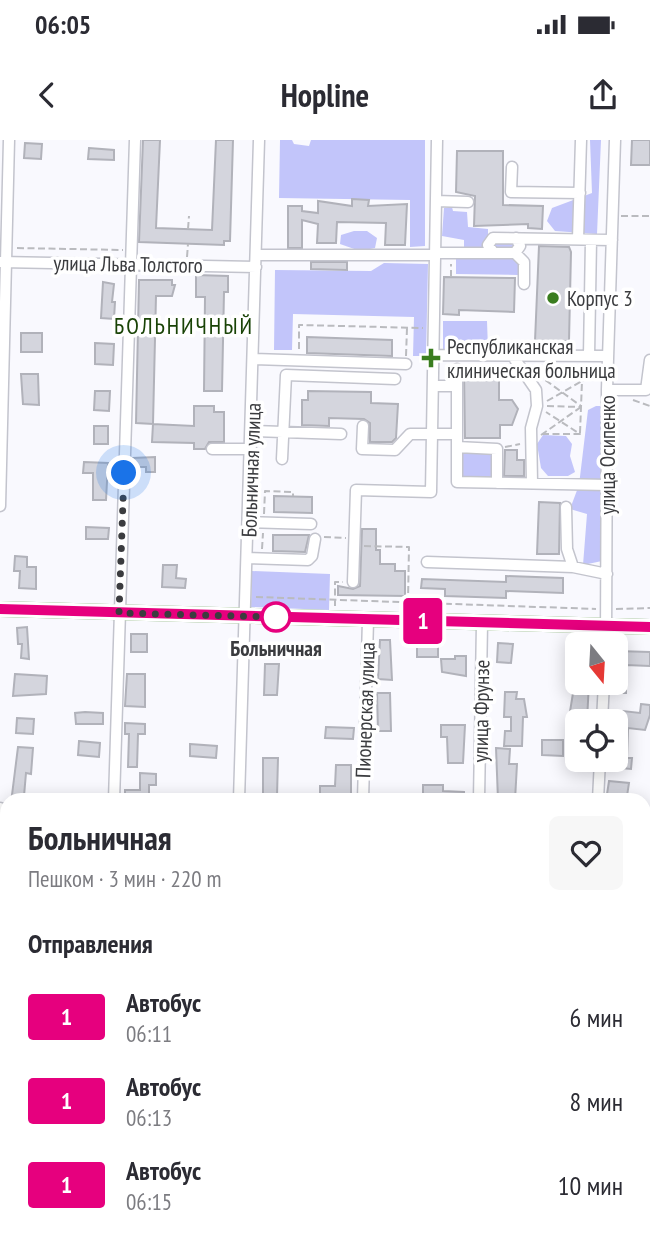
<!DOCTYPE html>
<html lang="ru">
<meta charset="utf-8">
<style>
:root{--surface:#fff;--page:#f7f7f7;--text:#2b2b33;--muted:#7c7c81}
body{margin:0;font-family:"PT Sans Narrow",sans-serif;background:var(--page);color:var(--text);height:100vh;display:flex;flex-direction:column;font-size:26px;white-space:nowrap}
*{box-sizing:border-box;margin:0}
p{font-size:23px;color:var(--muted)}
.icon{flex:none;width:38px;height:38px;fill:none;stroke:currentColor;stroke-width:2;stroke-linecap:round;stroke-linejoin:round}
.map{position:relative;flex:1;overflow:hidden}
.panel{position:absolute;left:0px;top:653px;width:651px;height:450px;display:flex;flex-direction:column;background:var(--surface);border-radius:21px 21px 0 0;box-shadow:0 4px 18px #0003}
.panel>*{flex:none}
.badge{padding:0 14px;border-radius:5px;font-size:24px;line-height:46px}
.needle{width:46px;rotate:162deg}
.fabs{position:absolute;left:565px;top:492px;display:grid;gap:14px}
.fabs a{display:grid;place-items:center;width:63px;height:63px;border-radius:10px;background:var(--surface);box-shadow:0 4px 18px #0003;font-size:35px}
.you{position:absolute;width:35px;height:35px;margin:-18px;border:5px solid #fff;border-radius:50%;background:#1a73e8;box-shadow:0 0 0 10px #1a73e833}
.map>.badge{position:absolute;translate:-50% -50%;box-shadow:0 0 0 4px #fff}
h2{padding:0 28px;font-size:26px;line-height:63px}
.round{display:grid;place-items:center;flex:none;width:74px;height:74px;border-radius:10px;background:var(--page)}
.summary{display:flex;align-items:center;justify-content:space-between;height:119px;padding:0 28px}
h1{font-size:33px;font-weight:600;line-height:52px}
ul{padding:0;list-style:none}
li{display:flex;align-items:center;gap:21px;height:84px;padding:0 28px}
li div{flex:1}
li b{display:block;font-size:26px}
li em{font-style:normal}
li .badge{min-width:77px;font-weight:700;text-align:center}
.status{display:flex;justify-content:space-between;align-items:center;height:49px;padding:0 35px;background:var(--surface);direction:ltr}
.status svg{height:19px;fill:currentColor}
header{display:flex;justify-content:space-between;align-items:center;height:91px;padding:0 28px;background:var(--surface);font-size:32px;font-weight:600}
.map>svg:first-child{display:block}
.green{fill:#c2c5fa}
.building{fill:#d4d5dd;stroke:#b1b2ba;stroke-width:2}
.lines{fill:none;stroke-linecap:round;stroke-linejoin:round}
.minor-casing{stroke:#c3c4cd;stroke-width:13}
.major-casing{stroke:#589244;stroke-width:16}
.path{stroke:#babbbf;stroke-width:2;stroke-dasharray:7 3.5;stroke-linecap:butt}
.minor{stroke:#fff;stroke-width:10}
.major{stroke:#a4d991;stroke-width:12}
.line-casing{stroke:#fff;stroke-width:16}
.line{stroke:#e6007e;stroke-width:10}
.walk{stroke:#3b3c3f;stroke-width:7;stroke-dasharray:0 12.6}
.poi-dot{fill:#3a7d1f;stroke:#fff;stroke-width:2.5}
.stop-dot{fill:#fff;stroke:#e6007e;stroke-width:3.5}
.labels{text-anchor:middle;dominant-baseline:central;stroke-width:7;stroke-linejoin:round;paint-order:stroke}
.street-label{font-size:21px;fill:#3b3c3f;stroke:#fff}
.poi-label{font-size:21px;fill:#3b3c3f;stroke:#fff;text-anchor:start}
.stop-label{font-size:21px;font-weight:bold;fill:#3b3c3f;stroke:#fff}
.neighbourhood-label{font-size:23px;letter-spacing:2px;fill:#194306;stroke:#fff}
</style>
<div class="status"><b>06:05</b><svg viewBox="0 0 49 12"><path d="M0 12V9h3v3zM5 12V6h3v6zM10 12V3h3v9zM15 12V0h3v12zM26 1h20v11H26zM47 4h2v5h-2z"/></svg></div>
<header><svg class="icon" aria-label="back" viewBox="0 0 24 24"><path d="M15 5l-7 7 7 7"/></svg>Hopline<svg class="icon" aria-label="share" viewBox="0 0 24 24"><path d="M12 15V3M7 8l5-5 5 5M5 13v7h14v-7"/></svg></header>
<div class="map">
<svg width="650" height="1102" viewBox="0 0 650 1102">
<rect width="100%" height="100%" fill="#f9f9fe"/>
<path class="green" d="M280,0H292L294,4L309,6L311,0H425V106L410,107V60L279,58Z
M590,0H601L597,94L555,91L547,81L552,68L592,53Z
M452,67L453,71L467,72L468,87L488,89V105L493,98H516L515,113L464,110V100L442,96L444,68Z
M354,91H367L377,98L375,108L360,111L340,104L341,95Z
M456,116H510L518,122V135L456,134Z
M384,123L428,124L426,216H413L414,177L293,174L292,210H274L275,130L371,131Z
M443,181H487L488,209H443Z
M596,266H602V421L583,425L587,374L570,369L579,345L588,270Z
M543,295L566,296L572,304L570,316L575,332L568,336H548L541,328L537,304Z
M463,311L494,312L493,343L462,342Z
M252,431L330,434L329,470L251,467Z"/>
<path class="building" d="M143,0H160L156,88L212,90L216,0H233L230,101H224V105L139,102Z
M632,0H650V25H631Z
M25,3L42,4L41,19L24,18Z
M89,8L114,10V20L88,19Z
M457,11H503V65L543,66L542,89L528,88V84L474,86L475,56L456,52Z
M352,59L369,60L368,66L407,64L405,105H385L386,83L337,82L336,103H317L318,84L302,80V108H288V66H302V71L318,73V61L352,66Z
M539,106L569,107L571,112L569,201H535Z
M311,122H347V130L311,129Z
M196,135L228,136V152H224L222,251H204L205,157H196Z
M444,137L515,138L514,172L459,170V175L443,174Z
M139,140H172V145H175L172,156H156L153,284L136,283Z
M103,142L114,144L112,162H115L114,179L101,178Z
M21,193H42V212H21Z
M307,197L392,200V216L307,213Z
M95,203L114,204L113,225L95,224Z
M464,232H499V260H512L518,269L512,285H500V298H465Z
M21,234H38L39,265L23,264Z
M95,251H110L109,271L94,270Z
M308,251L371,252V263L398,264L396,298L392,302H370V283L364,279L329,278V286L302,285V260H308Z
M194,266H214V272H224V302H209L205,309H194V303L152,302L153,284L194,286Z
M94,286H108V304H94Z
M505,310H517V320H524V336H504Z
M155,317V332H146V327H133V318Z
M84,322L108,323L106,360H93V333H83Z
M274,356L312,357V373L274,372Z
M539,362L560,363L559,414H537Z
M86,387L109,388L108,399H86Z
M362,389H376V410H380V424H395V431H405V456L338,455V446L353,449L360,446Z
M273,395H309L305,412L273,411Z
M15,416L27,417V427H36V449L19,448L20,431H14Z
M163,425H177L176,438L186,439L185,448L162,447Z
M506,436L563,438V453L506,451V458L445,456V449L421,448L422,439L506,442Z
M27,487L29,519L21,518L22,504H18L17,488Z
M131,494H147V512H131Z
M428,499H438V517H417V501L428,502Z
M380,500H390L392,540L378,539Z
M498,503L513,504L511,523L497,522Z
M616,511L650,512V526L626,525V553H612V542H616Z
M455,516H466V536L442,532L441,519H455Z
M265,524H279L277,555H264Z
M15,534L47,536L46,554L13,556Z
M127,534H145V567L125,566Z
M570,536H578V542H589L587,581H578V592L567,590L574,547H570Z
M505,552H517L516,559H524L527,577H523L522,606H504L505,591H511V577H504Z
M377,553H390L391,591H378Z
M641,564L650,565V575L645,590L628,588L627,618H632L631,629L609,627L610,620H616V596H620L623,571L640,573Z
M85,572L103,573V584H76L75,573Z
M17,578L34,579L33,594L16,593Z
M125,583L145,584V594H138L137,627H128L129,594H125Z
M441,585H465L463,623H448L447,597H441Z
M326,587L354,588L353,599L325,598Z
M542,600H563V616L542,615Z
M79,601L100,603L99,617L78,615Z
M190,604L217,606L216,618L190,616Z
M18,607L33,608L31,634L26,633L24,656L12,655Z
M496,608L510,609L509,624H517L515,660H498Z
M263,618H278L277,656H263Z
M336,625H351V660H320V646H335Z
M140,633L156,634V645H149V660H125V650H140Z
M609,641L629,643L627,656L607,654Z
M423,645H443V651L464,652V660H423Z"/>
<g class="lines">
<defs>
<path id="minor" d="M512,27L511,52L580,53
M436,61L468,62
M578,99L581,0
M493,112L488,105L493,98L612,100
M435,113H515L520,106L516,98
M515,113L524,122V144
M256,115H435
M1,122L256,127
M433,215L608,216
M512,215L536,250L537,266L531,288L532,343
M589,216L591,100
M254,219L406,224
M457,229V342L608,345
M433,246H457
M607,250H646L650,220
M363,286L362,309L395,310L410,294H457
M252,291L341,294
M457,307L497,309V343
M212,309H251
M282,319L286,235L395,239
M0,366L9,0
M566,367L567,409L573,427L607,434
M249,382L311,384
M248,418L308,420L312,416L315,399
M427,422L573,427
M353,442L356,350L431,352L437,0
M606,504L607,250L615,0
M602,581L604,542
M114,660L135,0
M239,660L259,0
M363,660L368,480
M479,660L482,483
M598,660L600,620
M0,668L7,670
M0,832H7
M644,854H650
M0,937H7
M644,959L650,956
M644,999L650,998
M644,1030L650,1036
M0,1039H7
M644,1082H650
M212,1096L213,1098L222,1096
M227,1096L235,1099
M100,1102V1096
M580,1102V1096
M611,1102L612,1096
M639,1102V1096"/>
<path id="major" d="M0,469L650,487"/>
</defs>
<use href="#minor" class="minor-casing"/>
<use href="#major" class="major-casing"/>
<path class="path" d="M621,76H650
M188,89L189,76
M17,108L123,110
M187,117L188,104
M451,137V124
M570,165H582
M299,209V185L423,188
M406,216L407,188
M537,234L581,266
M633,260L650,266
M547,261L582,241
M547,266L580,267
M580,293L582,241L589,235V225
M542,294H580L546,272
M541,295L581,267
M505,307L520,304
M264,374L265,351L293,352V356
M324,397L346,398
M364,406L409,407L408,461
M262,409L263,393
M256,457L596,469
M335,466V442H343
M616,469L650,468"/>
<use href="#minor" class="minor"/>
<use href="#major" class="major"/>
</g>
<g class="lines">
<defs>
<path id="line" d="M0,469L650,487"/>
</defs>
<use href="#line" class="line-casing"/>
<use href="#line" class="line"/>
<path class="walk" d="M124,333L119,473L276,477"/>
</g>
<g class="poi-dot">
<circle cx="553" cy="158" r="7"/>
<path d="M427.5 207.5h7v7h7v7h-7v7h-7v-7h-7v-7h7z"/>
</g>
<circle class="stop-dot" cx="276" cy="477" r="14"/>
<g class="labels">
<g class="street-label">
<text transform="translate(128 124) rotate(1)">улица Льва Толстого</text>
<text transform="translate(607 315) rotate(-90)">улица Осипенко</text>
<text transform="translate(251 330) rotate(-88)">Больничная улица</text>
<text transform="translate(365 570) rotate(-88)">Пионерская улица</text>
<text transform="translate(481 571) rotate(-89)">улица Фрунзе</text>
</g>
<g class="poi-label">
<text x="567" y="158">Корпус 3</text>
<text x="447" y="206">Республиканская<tspan x="447" dy="24">клиническая больница</tspan></text>
</g>
<g class="stop-label">
<text x="276" y="508">Больничная</text>
</g>
<g class="neighbourhood-label">
<text x="184" y="185">БОЛЬНИЧНЫЙ</text>
</g>
</g>
</svg>
<div class="fabs">
<a><svg class="needle" viewBox="-14 -14 28 28"><path d="M0-13l5 13h-10z" fill="#e53935"/><path d="M0 13l5-13h-10z" fill="#7c7c81"/></svg></a>
<a><svg class="icon" aria-label="locate" viewBox="0 0 24 24"><circle cx="12" cy="12" r="6"/><path d="M12 2v4M12 18v4M2 12h4M18 12h4"/></svg></a>
</div>
<div class="you" style="left:124px;top:333px"></div>
<b class="badge" style="left:423px;top:481px;background:#e6007e;color:#fff">1</b>
<section class="panel">
<div class="summary"><div><h1>Больничная</h1><p>Пешком · 3 мин · 220 m</p></div><a class="round"><svg class="icon" aria-label="heart" viewBox="0 0 24 24"><path d="M12 20l-8-8c-3-5 5-10 8-4 3-6 11-1 8 4z"/></svg></a></div>
<h2>Отправления</h2>
<ul>
<li><span class="badge" style="background:#e6007e;color:#fff">1</span><div><b>Автобус</b><p>06:11</p></div><em>6 мин</em></li>
<li><span class="badge" style="background:#e6007e;color:#fff">1</span><div><b>Автобус</b><p>06:13</p></div><em>8 мин</em></li>
<li><span class="badge" style="background:#e6007e;color:#fff">1</span><div><b>Автобус</b><p>06:15</p></div><em>10 мин</em></li>
</ul>
</section>
</div>
